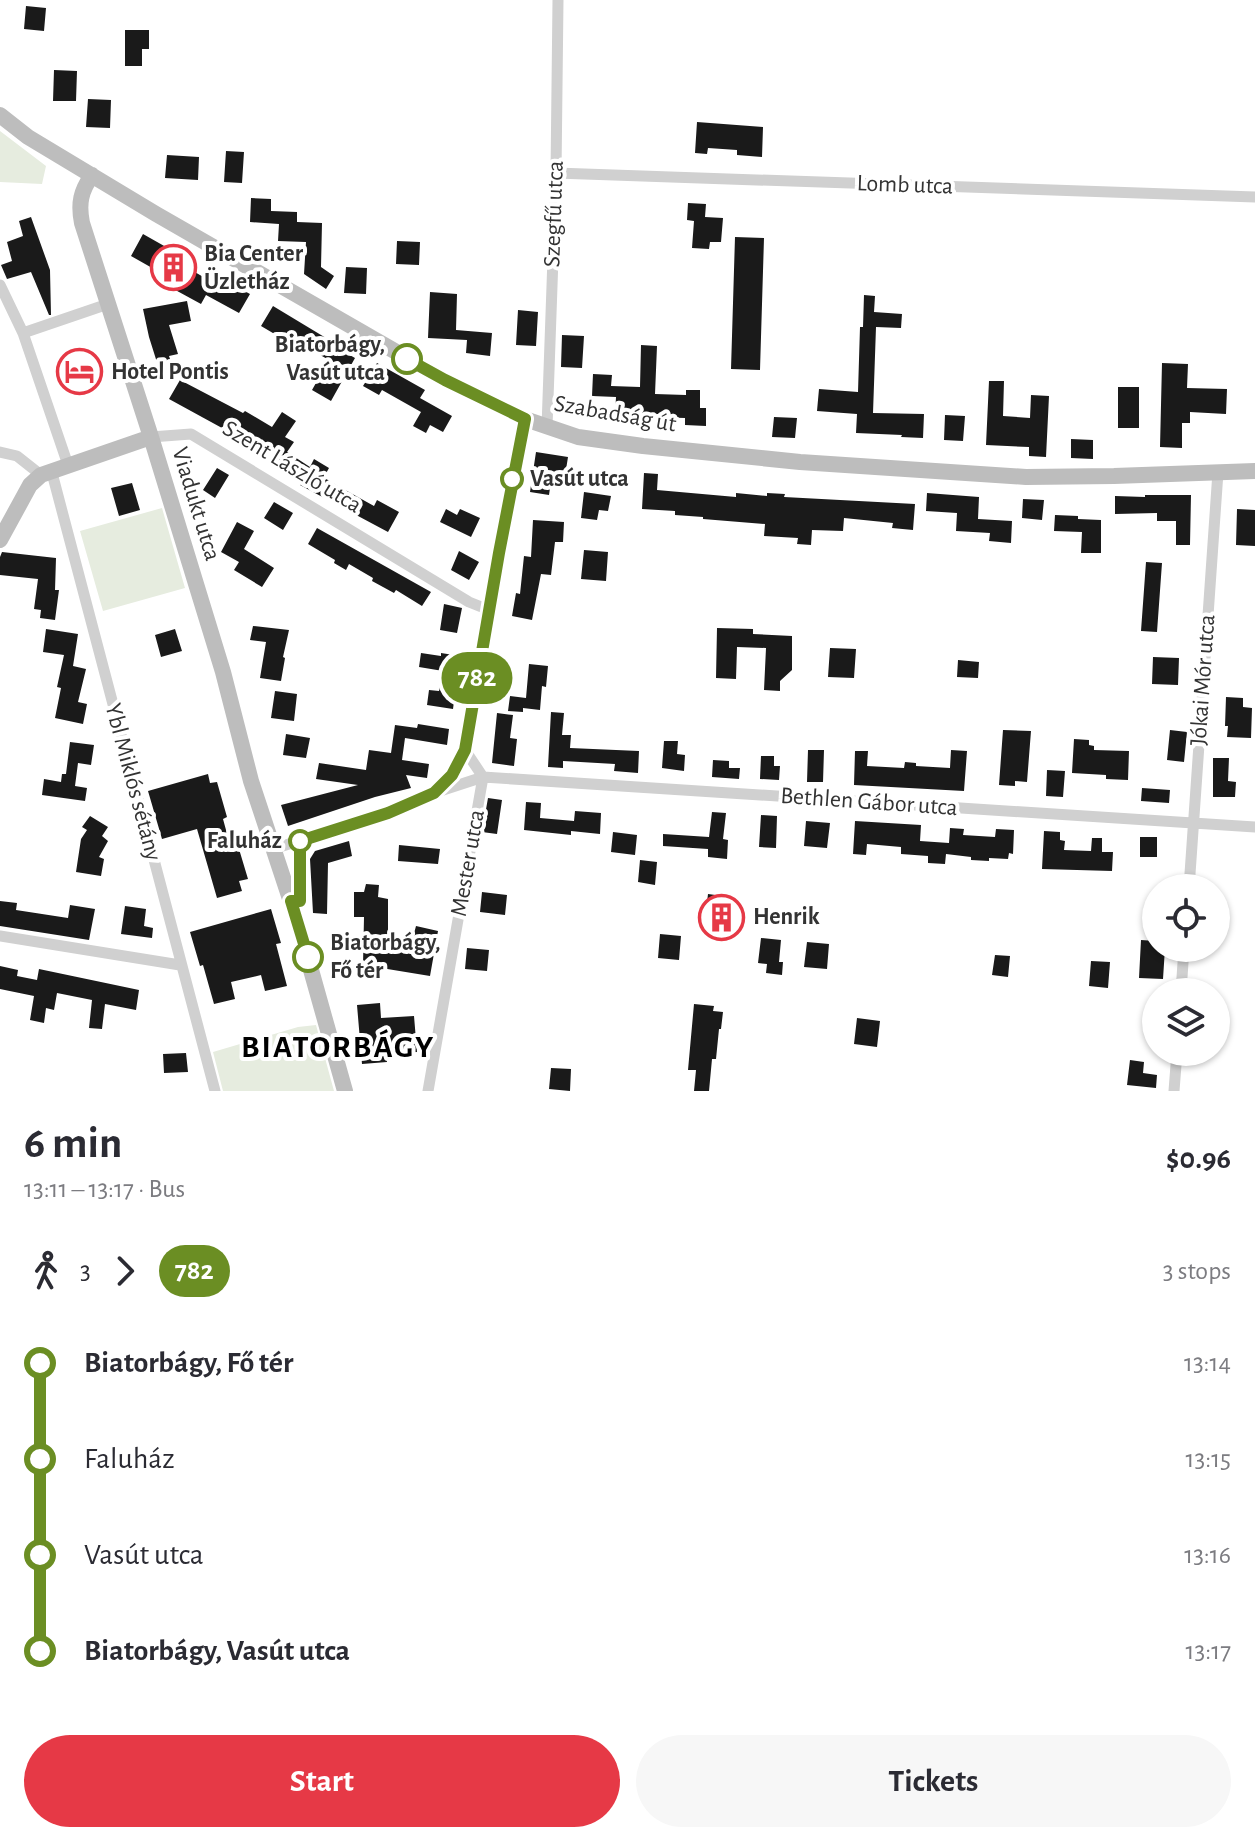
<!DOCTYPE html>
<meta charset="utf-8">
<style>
:root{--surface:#fff;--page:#f7f7f7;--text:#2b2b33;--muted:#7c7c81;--accent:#e63946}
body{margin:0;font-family:"Alegreya Sans",sans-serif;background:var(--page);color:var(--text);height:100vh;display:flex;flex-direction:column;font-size:30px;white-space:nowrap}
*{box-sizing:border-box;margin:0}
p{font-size:26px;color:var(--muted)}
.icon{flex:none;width:44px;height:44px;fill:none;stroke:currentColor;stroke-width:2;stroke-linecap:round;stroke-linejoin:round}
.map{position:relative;height:1091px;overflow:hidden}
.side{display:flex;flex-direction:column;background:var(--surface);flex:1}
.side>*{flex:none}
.badge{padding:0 16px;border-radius:26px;font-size:28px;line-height:52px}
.tools{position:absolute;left:1142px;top:874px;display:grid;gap:16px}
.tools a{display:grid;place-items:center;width:88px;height:88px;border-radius:50%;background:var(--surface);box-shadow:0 2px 6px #0004;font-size:40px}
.map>.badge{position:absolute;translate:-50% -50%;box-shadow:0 0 0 4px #fff}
.legs{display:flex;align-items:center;gap:12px;height:88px;padding:0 24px;font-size:26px}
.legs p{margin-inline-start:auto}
.overview{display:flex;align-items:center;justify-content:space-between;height:136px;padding:0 24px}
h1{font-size:44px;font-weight:700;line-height:60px}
.primary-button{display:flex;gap:16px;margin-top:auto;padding:16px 24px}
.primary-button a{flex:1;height:92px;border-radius:48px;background:var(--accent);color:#fff;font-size:32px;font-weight:700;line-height:92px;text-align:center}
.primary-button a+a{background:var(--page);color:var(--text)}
ul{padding:0 24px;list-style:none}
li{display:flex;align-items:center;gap:28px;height:96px;font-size:30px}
li i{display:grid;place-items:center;width:12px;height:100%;margin:0 10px;background:currentColor}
li i::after{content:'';width:20px;height:20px;margin:-10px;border:6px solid;border-radius:50%;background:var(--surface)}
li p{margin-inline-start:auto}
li:first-child i{background:linear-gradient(#0000 50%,currentColor 0)}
li:last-child i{background:linear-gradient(currentColor 50%,#0000 0)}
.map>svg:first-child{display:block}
.green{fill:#e6ecdf}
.building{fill:#1a1a1a}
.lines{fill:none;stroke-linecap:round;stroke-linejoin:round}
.street{stroke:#d0d0d0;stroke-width:11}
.secondary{stroke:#bdbdbd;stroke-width:16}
.line-1-casing{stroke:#fff;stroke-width:18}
.line-1{stroke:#6b8e23;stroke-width:12}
.stop-1-dot{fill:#fff;stroke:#6b8e23;stroke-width:4}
.labels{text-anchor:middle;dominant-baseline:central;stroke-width:8;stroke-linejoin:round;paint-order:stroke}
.street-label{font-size:24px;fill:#333;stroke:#fff}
.poi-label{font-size:24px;font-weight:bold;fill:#333;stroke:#fff;text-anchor:start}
.stop-label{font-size:24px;font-weight:bold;fill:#333;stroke:#fff;text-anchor:end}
.district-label{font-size:32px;font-weight:bold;letter-spacing:2px;fill:#000;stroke:#fff}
</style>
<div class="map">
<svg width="1255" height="1091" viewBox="0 0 1255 1091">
<rect width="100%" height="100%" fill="#fff"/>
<path class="green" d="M0,131L46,166L42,184L0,182Z
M162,508L185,588L103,611L80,531Z
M316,1025L334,1091H223L213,1052L298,1027Z"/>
<path class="building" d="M26,6L46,8L44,31L24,29Z
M125,30H149V49H142V66H125Z
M54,70L77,71L76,101H53Z
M88,99L111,100L110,128L86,127Z
M697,122L763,127L762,157L737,155V150L708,148L707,154L695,153Z
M226,151L244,152L242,183L224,182Z
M167,155L199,157L198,180L165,178Z
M251,198L271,199V211L297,212V222L322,223L321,267L334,276L326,289L304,274L306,242L278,241L279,224L250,222Z
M688,203L706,204L705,217L723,218L721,242H710L709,249L692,248L694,221L687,220Z
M31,217L50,270L51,315H49L31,272L7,279L1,265L12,261L7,242L23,236L19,221Z
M143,234L196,264L193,271L219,286L222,279L250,294L239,313L206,295L201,304L157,280L161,273L131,256Z
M735,237L764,238L760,370L731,369Z
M397,241L420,242L419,265L396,264Z
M346,267L367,268L366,294L344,293Z
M430,292L457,294L456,330L492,333L490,356L466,353L467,340L428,338Z
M864,295L875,296L874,312L902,314L901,328L876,327L873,413L924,414L923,438L901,437L902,435L856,433L857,414L817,411L819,389L858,392L860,327H863Z
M187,301L191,321L169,325L178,354L169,356L173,368L160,372L149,337L143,309Z
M273,306L326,338L325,341L355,358L331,401L312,390L329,360L285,335L283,339L261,326Z
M518,310L538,312L536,346L516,345Z
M562,335L584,336L582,368L561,367Z
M641,345L657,346L655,394L686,395V390H700V408H706V426L685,425V418L615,416L616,397L592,396L593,374L612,375L611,386L640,387Z
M377,363L425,390L420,398L452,416L443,432L430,425L426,433L413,426L421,412L382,390L379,395L363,386Z
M1162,363L1188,364L1187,388L1227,389L1226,414L1190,412V423H1182V448L1160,447Z
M180,380L243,413L245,411L272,427L282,412L296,421L285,437L294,442L287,452L310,467L314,459L329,468L324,477L329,481L374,506L377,500L399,512L388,532L300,485L302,481L288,472L290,468L271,456L273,453L261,443L225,423L222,428L169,399Z
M989,381H1004L1003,416L1030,418L1031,395L1049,396L1046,457L1029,456V447L986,445Z
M1118,387H1139V428H1118Z
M945,415L965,416L963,441L944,440Z
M774,417L797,418L795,438L772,437Z
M1071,439L1093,440V459L1071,458Z
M536,452L568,457L565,476L552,474L549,495L530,492Z
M217,468L229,475L215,498L203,490Z
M644,473L658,474L657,490L736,497V493L767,496V493L785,494L784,497L915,504L913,530L892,528L893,523L844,518L843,531L812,530L811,545L797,544L798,538L764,536L765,524L703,519V517L675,515V511L642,509Z
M132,483L140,510L119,516L111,488Z
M584,492L611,496L608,511L599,510L597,520L581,518Z
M927,493L979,497L978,519L1012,521L1011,543L989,541L990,533L956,531L957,513L926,511Z
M1145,495H1191L1190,545H1176V521H1157V513L1115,514V496L1145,497Z
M1023,499L1044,500L1042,520L1022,518Z
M274,502L293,513L283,530L264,518Z
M446,509L457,515L460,509L480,518L471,537L440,522Z
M1237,509L1255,510V546L1236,545Z
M1055,515L1078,516V519L1101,520V553H1081L1082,532L1054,531Z
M533,520L564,522L563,542H555L551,575L541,574L532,620L512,616L516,593L520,594L524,556L531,557Z
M237,522L254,531L244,549L274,568L262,587L234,570L239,562L221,552Z
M317,528L431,592L422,606L396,590L394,593L372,581L373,578L349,564L346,570L334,563L335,560L308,544Z
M584,550L608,552L606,581L581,579Z
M459,551L479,562L469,580L451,570Z
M2,552L56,558L55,590H59L55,620L40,618L41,610L34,609L38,579L0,575V557Z
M1146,562L1162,563L1157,632L1141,631Z
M444,604L462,608L457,633L440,630Z
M253,626L289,630L283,657L285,658L281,681L260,678L266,642L250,640Z
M717,628L753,629V634L792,636V670L780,681V691L764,690L766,648L737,647L736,679L716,678Z
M46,629L78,634L73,666L86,669L78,702L87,704L83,724L55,718L61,688L57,687L64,655L43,652Z
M175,629L182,651L161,657L155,635Z
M830,648L856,649L854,678L828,677Z
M421,653L441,656V653L460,656L453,709L427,705L429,690L439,691L443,671L419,667Z
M1153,657L1179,658L1178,685L1152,684Z
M958,660L979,662L978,678L957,677Z
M529,664L548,666L546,687L542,686L540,710L523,708V712L508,711L510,696L526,698Z
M275,691L297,694L294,721L271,718Z
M1226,697L1243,698V707L1252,708L1251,738L1227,737L1228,726H1225Z
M551,712L564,713L562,735H571L570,748L639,751L638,773L614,771L615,764L563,761V768L548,767Z
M497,713L513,715L510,738L517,739L514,766L492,763Z
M418,724L449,729L447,745L405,738L402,760L429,764L427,778L406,775L411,788L375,797L288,826L281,805L358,785L316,779L319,763L366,770L369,750L391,753L395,725L417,728Z
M1003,730L1031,731L1027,782L1015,781V786L999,785Z
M1170,730L1187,732L1184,762L1167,760Z
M286,734L310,738L306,758L283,755Z
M1074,739L1089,740V745L1094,746V750L1129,751L1128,780L1106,779V775L1072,773Z
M664,741H678L677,754L685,755L684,771L662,768Z
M70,742L94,745L91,765L78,763L75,786L87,788L85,801L42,795L44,779L61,782L62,774H66Z
M808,750H824L823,782H807Z
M951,750L967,751L964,791L854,785L855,751H868L867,766L904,768L905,762L916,763V766L950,768Z
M761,756H774V766H780L779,780L760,779Z
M1213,758H1229L1228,781L1236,782L1235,797H1213Z
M713,760L729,761V768H740L739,779L712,777Z
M1047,770L1065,771L1063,797L1046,796Z
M208,774L210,783L217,782L227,817L223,819L229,841L236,839L248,879L239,881L242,891L217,898L197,829L162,839L148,791Z
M1142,788L1170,790L1169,803L1141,801Z
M488,798L502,800L497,834L482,832Z
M526,802L541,803L540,818L574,821L575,811L601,813L600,834L571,831V835L524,830Z
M712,812L726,813L723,839L728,840L727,859L708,857V849L663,846V834L709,837Z
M761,815L777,816L776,848L759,847Z
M90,816L108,827L102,836L108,841L99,857L104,859L101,876L76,872L81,839L87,830L82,827Z
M806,821L830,823L827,848L804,846Z
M855,821L921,825L920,841L949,843L950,828L964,829L963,835L995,837L996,829L1014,830L1013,854L1009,853L1008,859L989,858V861L971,860V857L946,854L945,864L928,863V856L901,854V847L867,844L866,855L853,854Z
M1044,831L1060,832V840L1065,841L1064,850L1091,851L1092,838H1102V852H1113L1112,871L1042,869Z
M613,832L637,835L635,855L611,852Z
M1140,837H1157V857H1140Z
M349,841L352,856L328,863L327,914L313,913L310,859L315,851Z
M399,845L440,849L438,864L398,861Z
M640,860L657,862L655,885L638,882Z
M366,884L379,885L378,897L388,899V943L410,949L416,926L438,931L430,976L363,965L364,917H354V892H364Z
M482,892L507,895L505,915L480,912Z
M708,894L723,896L722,904L740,907L737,932L704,928Z
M0,901L17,903L16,910L68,918L70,905L95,909L89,940L0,926Z
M125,906L146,909L144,926L153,928L152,938L121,934Z
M271,909L281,943L276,944L287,986L265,991L261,975L231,982L235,999L214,1004L203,965L200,966L190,932Z
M660,934L681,936L679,960L658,958Z
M761,938L781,940L779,962H783L782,975L766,973L767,964L758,963Z
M1141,940L1156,941V948H1165L1163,979L1139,978Z
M807,942L829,944L827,969L804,967Z
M467,948L489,950L487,971L465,969Z
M995,955L1010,956L1008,977L992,975Z
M1091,961L1110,962L1108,988L1089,986Z
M0,966L18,970L17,976L37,980L39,969L139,990L136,1010L105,1004L102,1029L89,1028L92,1000L57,993L54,1010L46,1008L44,1023L30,1020L34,996L0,989Z
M380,1003L381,1018L414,1016L417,1052L386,1054L387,1062L362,1064L357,1005Z
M694,1004L714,1006L713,1011L723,1012L721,1029H719L716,1059H712L709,1091H694L696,1070H688Z
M857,1018L880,1021L877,1047L854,1044Z
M186,1053L188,1072L164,1073L163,1054Z
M1130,1060L1144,1062L1143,1073L1157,1075L1156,1088L1127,1085Z
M551,1068L571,1069L570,1091L549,1089Z"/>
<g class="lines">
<path class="street" d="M556,173L1255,197
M0,285L23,333L68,465
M23,333L108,304
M547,427L556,173L558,0
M151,437L191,434L469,602L489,610
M0,452L17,456L41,475
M52,473L215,1091
M465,750L483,777
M434,793L483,777L1255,827
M273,849L388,813L434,793L452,775L465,750L489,610L525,419
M1189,888L1218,472
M0,936L180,965
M1181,992L1184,948
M428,1091L483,777
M1174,1091L1177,1052"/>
<path class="secondary" d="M0,115L28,137L156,214L445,380L525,419L578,437L643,446L800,462L1026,477L1114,476L1255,471
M92,175C81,191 78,203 82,223L151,437L223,672L251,781L297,920L345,1091
M0,540L30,485L41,475L151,437"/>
</g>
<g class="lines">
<defs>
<path id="line-1" d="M308,957L291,901H300V841L388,813L434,793L452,775L465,750L499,553L525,419L445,380L407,359"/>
</defs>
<use href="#line-1" class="line-1-casing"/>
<use href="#line-1" class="line-1"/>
</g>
<defs>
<symbol id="building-ring" viewBox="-11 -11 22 22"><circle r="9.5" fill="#fff" stroke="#e63946" stroke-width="1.5"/><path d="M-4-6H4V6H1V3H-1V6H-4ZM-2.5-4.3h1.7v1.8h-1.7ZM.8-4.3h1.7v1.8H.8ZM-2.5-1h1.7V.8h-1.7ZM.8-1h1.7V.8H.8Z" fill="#e63946"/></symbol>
<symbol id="hotel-ring" viewBox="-11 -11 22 22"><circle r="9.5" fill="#fff" stroke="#e63946" stroke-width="1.5"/><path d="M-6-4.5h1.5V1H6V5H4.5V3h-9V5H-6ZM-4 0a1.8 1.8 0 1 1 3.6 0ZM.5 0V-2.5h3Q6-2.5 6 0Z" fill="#e63946"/></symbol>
</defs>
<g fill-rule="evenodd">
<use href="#building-ring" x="148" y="242" width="51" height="51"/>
<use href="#hotel-ring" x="54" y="346" width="51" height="51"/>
<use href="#building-ring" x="696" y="892" width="51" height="51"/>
</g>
<g class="stop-1-dot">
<circle cx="407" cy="359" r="14"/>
<circle cx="512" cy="479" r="10"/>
<circle cx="300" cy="841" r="10"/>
<circle cx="308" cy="957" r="14"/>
</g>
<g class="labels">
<g class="street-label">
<text transform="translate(905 185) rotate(2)">Lomb utca</text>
<text transform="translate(554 214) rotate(-88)">Szegfű utca</text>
<text transform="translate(615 414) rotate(10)">Szabadság út</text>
<text transform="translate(292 467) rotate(31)">Szent László utca</text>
<text transform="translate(196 504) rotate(73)">Viadukt utca</text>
<text transform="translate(1203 680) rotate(-86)">Jókai Mór utca</text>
<text transform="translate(133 782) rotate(75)">Ybl Miklós sétány</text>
<text transform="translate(869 802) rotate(4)">Bethlen Gábor utca</text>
<text transform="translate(468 863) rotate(-80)">Mester utca</text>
</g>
<g class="poi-label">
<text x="204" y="254">Bia Center<tspan x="204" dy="28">Üzletház</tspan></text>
<text x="111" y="372">Hotel Pontis</text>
<text x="753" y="917">Henrik</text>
</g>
<g class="stop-label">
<text x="385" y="345">Biatorbágy,<tspan x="385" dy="28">Vasút utca</tspan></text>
<text x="530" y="479" text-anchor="start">Vasút utca</text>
<text x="282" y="841">Faluház</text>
<text x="330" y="943" text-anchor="start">Biatorbágy,<tspan x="330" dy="28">Fő tér</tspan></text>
</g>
<g class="district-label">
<text x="338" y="1047">BIATORBÁGY</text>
</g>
</g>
</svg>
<div class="tools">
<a><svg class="icon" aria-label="locate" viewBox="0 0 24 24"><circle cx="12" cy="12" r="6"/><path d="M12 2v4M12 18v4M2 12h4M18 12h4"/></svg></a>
<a><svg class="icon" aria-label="layers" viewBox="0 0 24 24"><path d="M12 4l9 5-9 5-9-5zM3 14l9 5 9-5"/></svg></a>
</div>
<b class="badge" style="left:477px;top:678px;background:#6b8e23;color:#fff">782</b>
</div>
<section class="side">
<div class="overview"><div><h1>6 min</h1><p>13:11 – 13:17 · Bus</p></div><b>$0.96</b></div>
<div class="legs"><svg class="icon" aria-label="walk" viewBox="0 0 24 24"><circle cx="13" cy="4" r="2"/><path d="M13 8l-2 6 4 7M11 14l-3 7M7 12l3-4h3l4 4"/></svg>3<svg class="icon" aria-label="forward" viewBox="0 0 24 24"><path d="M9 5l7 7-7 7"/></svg><b class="badge" style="background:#6b8e23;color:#fff">782</b><p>3 stops</p></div>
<ul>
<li><i style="color:#6b8e23"></i><b>Biatorbágy, Fő tér</b><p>13:14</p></li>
<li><i style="color:#6b8e23"></i><span>Faluház</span><p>13:15</p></li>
<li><i style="color:#6b8e23"></i><span>Vasút utca</span><p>13:16</p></li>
<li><i style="color:#6b8e23"></i><b>Biatorbágy, Vasút utca</b><p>13:17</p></li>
</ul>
<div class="primary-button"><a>Start</a><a>Tickets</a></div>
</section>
